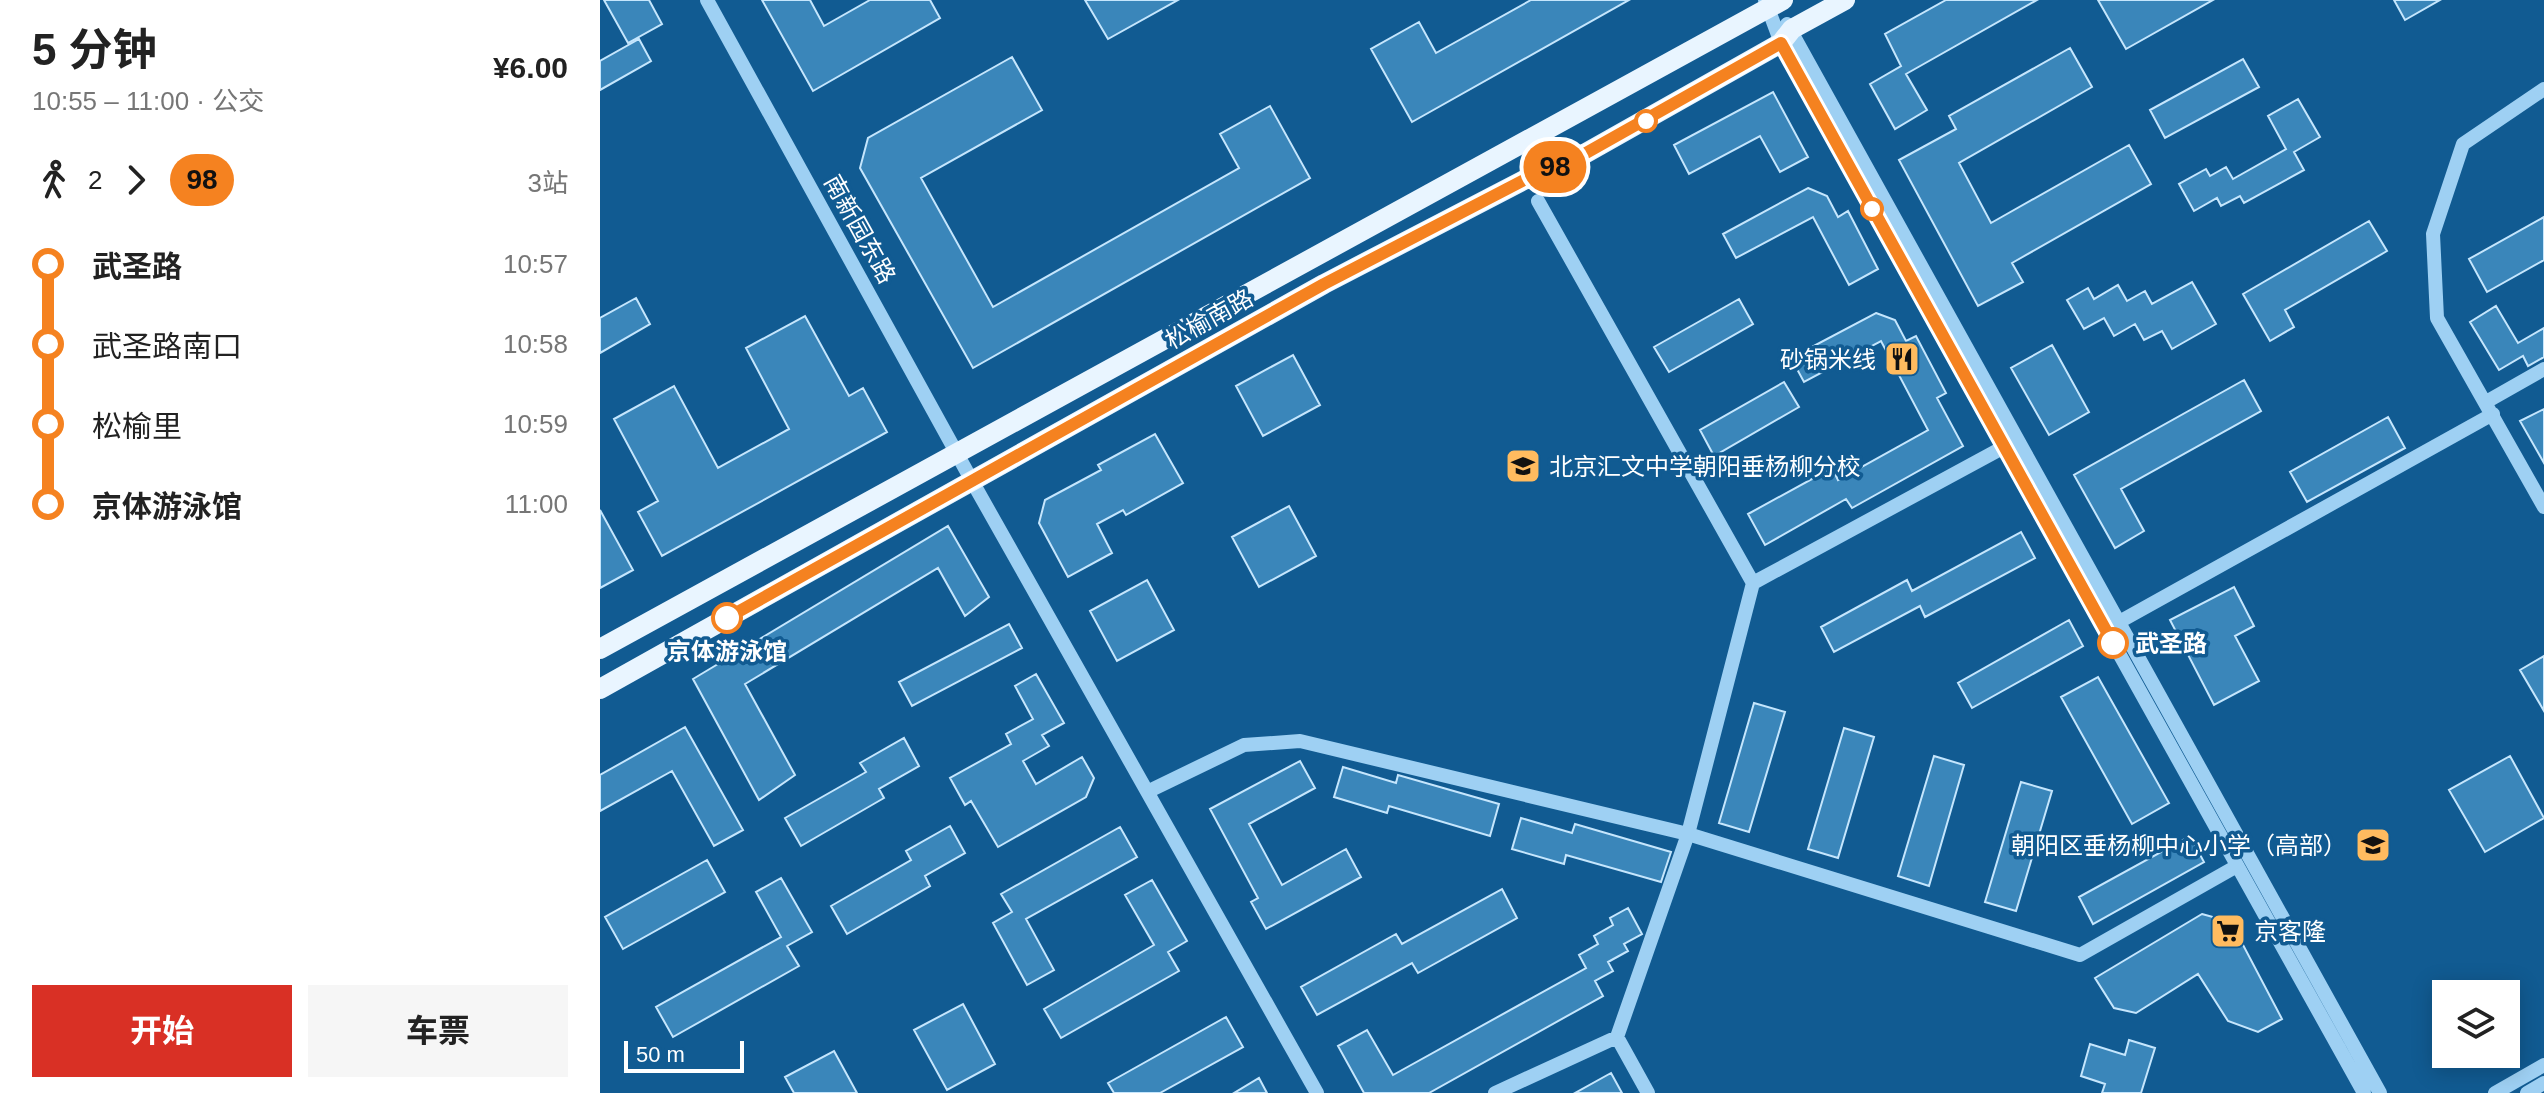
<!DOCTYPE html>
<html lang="zh">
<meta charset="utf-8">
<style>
:root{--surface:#fff;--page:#f6f6f6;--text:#222;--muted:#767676;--accent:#d93025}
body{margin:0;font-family:Helvetica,"Noto Sans SC",sans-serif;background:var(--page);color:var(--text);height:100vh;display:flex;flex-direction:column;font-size:30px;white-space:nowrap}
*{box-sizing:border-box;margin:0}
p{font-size:26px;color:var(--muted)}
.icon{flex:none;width:44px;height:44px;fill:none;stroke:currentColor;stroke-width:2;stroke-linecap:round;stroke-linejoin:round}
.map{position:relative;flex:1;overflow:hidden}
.panel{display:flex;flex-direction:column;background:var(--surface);width:600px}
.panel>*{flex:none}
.badge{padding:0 16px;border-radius:26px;font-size:28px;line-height:52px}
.tools{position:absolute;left:1832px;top:980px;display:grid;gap:16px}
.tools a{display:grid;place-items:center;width:88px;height:88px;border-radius:0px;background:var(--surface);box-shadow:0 4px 20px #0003;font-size:40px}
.scale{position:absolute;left:24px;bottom:20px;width:120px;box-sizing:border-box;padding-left:8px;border:4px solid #fff;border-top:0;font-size:22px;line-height:28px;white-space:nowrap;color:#fff;-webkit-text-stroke:6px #115b92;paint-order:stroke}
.map>.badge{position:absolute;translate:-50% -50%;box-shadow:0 0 0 4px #fff}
.legs{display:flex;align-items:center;gap:12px;height:88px;padding:0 32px;font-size:26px}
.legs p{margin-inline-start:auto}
.overview{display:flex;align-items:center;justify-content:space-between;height:136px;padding:0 32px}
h1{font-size:44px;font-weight:700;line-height:60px}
.cta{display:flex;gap:16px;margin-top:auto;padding:16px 32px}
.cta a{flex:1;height:92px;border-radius:0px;background:var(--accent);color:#fff;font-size:32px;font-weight:700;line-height:92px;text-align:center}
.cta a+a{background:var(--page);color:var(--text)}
ul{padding:0 32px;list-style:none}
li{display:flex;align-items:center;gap:28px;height:80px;font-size:30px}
li i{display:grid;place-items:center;width:12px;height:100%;margin:0 10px;background:currentColor}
li i::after{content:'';width:20px;height:20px;margin:-10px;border:6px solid;border-radius:50%;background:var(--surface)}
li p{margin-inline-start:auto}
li:first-child i{background:linear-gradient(#0000 50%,currentColor 0)}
li:last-child i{background:linear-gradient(currentColor 50%,#0000 0)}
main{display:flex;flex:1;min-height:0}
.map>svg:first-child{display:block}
.building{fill:#3a86ba;stroke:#c5e6fd;stroke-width:2}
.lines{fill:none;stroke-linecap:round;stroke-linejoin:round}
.minor{stroke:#9ed0f3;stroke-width:14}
.major{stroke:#e9f5ff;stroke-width:20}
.line-1-casing{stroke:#fff;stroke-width:18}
.line-1{stroke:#f58220;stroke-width:12}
.stop-1-dot{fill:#fff;stroke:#f58220;stroke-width:4}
.labels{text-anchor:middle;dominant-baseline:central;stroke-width:7;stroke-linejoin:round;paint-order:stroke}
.street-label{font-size:24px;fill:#fff;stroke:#115b92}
.poi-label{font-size:24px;fill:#fff;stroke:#115b92;text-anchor:end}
.stop-label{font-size:24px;font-weight:bold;fill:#fff;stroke:#115b92;text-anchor:start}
</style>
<main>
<section class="panel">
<div class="overview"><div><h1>5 分钟</h1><p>10:55 – 11:00 · 公交</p></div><b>¥6.00</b></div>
<div class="legs"><svg class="icon" aria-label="walk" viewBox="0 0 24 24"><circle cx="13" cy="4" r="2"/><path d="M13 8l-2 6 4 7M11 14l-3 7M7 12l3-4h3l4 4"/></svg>2<svg class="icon" aria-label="forward" viewBox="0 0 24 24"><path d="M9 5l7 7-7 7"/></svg><b class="badge" style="background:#f58220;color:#111">98</b><p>3站</p></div>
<ul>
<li><i style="color:#f58220"></i><b>武圣路</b><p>10:57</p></li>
<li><i style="color:#f58220"></i><span>武圣路南口</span><p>10:58</p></li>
<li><i style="color:#f58220"></i><span>松榆里</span><p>10:59</p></li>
<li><i style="color:#f58220"></i><b>京体游泳馆</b><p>11:00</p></li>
</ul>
<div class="cta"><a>开始</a><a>车票</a></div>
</section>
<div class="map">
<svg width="1944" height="1093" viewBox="0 0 1944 1093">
<rect width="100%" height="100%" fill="#115b92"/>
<path class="building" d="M4,0H49L62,24L28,43Z
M162,0H210L224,26L270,0H330L340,18L213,91Z
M485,0H578L508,39Z
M931,0H1029L812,122L771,49L819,22L836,53Z
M1346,0H1437L1306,74L1327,110L1295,129L1270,84L1301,66L1285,34Z
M1498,0H1613L1526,49Z
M1794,0H1840L1805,20Z
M39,39L51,61L0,90V61Z
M1470,48L1492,87L1359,163L1391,223L1529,145L1551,184L1412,263L1423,282L1378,306L1299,160L1356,129L1349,116Z
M412,57L442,110L321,178L393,307L639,168L620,134L670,106L710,178L373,368L260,168L268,138Z
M1643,59L1659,87L1565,138L1550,110Z
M1173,92L1208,157L1180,172L1160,136L1089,174L1074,145Z
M1698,99L1720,137L1694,152L1704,170L1644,203L1640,196L1621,206L1617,198L1594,211L1579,184L1606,169L1610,176L1626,167L1633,179L1686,149L1668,116Z
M1208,188L1227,196L1238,217L1248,211L1278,269L1249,285L1213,217L1136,258L1123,234Z
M1944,217V260L1887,292L1869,259Z
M1769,221L1787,251L1685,310L1694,327L1670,341L1643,294Z
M1592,282L1616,324L1572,349L1562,331L1544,340L1535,324L1514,336L1504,318L1484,329L1467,300L1488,288L1494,299L1518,285L1527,301L1545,291L1552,304Z
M36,298L50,324L0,353V318Z
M1139,299L1153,324L1069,372L1054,347Z
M1896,306L1918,343L1944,328V357L1928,366L1923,356L1899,370L1870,322Z
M1276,313L1295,320L1306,341L1316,336L1346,393L1337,398L1363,446L1252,508L1246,499L1165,545L1148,514L1232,468L1238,480L1328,430L1281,341L1204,382L1191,358Z
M205,316L249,396L263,388L287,432L62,556L38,512L58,501L14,419L74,386L118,468L189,429L146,348Z
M1452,345L1489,412L1449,435L1411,368Z
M693,355L720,405L663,436L636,386Z
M1644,380L1661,411L1521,489L1544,531L1515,548L1474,475Z
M1184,382L1199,407L1114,456L1100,430Z
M1944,409V463L1920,421Z
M1788,417L1805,448L1707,502L1690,472Z
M555,434L583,483L526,515L523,510L497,524L512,553L468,577L439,523L445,500L501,470L498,465Z
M689,506L716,556L659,587L632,537Z
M0,510L33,570L0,588Z
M348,526L389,597L365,616L338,568L145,684L195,775L159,800L93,679Z
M1421,532L1435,558L1325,617L1320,606L1234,652L1221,627L1307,580L1312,591Z
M547,580L574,630L517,661L490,611Z
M1634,587L1654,626L1635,636L1659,681L1614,705L1570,620Z
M1469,620L1483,646L1372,708L1358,683Z
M409,624L422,648L312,706L299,682Z
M1944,656V711L1920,670Z
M436,674L464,723L442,735L449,746L423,761L436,784L482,757L494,778L486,797L398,847L371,801L365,805L350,778L411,744L406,734L433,719L415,686Z
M1498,677L1569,803L1532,824L1461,697Z
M1154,703L1185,712L1149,832L1119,823Z
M85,727L143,830L114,846L72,771L0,811V775Z
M1244,728L1274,737L1238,858L1208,849Z
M304,738L319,766L279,789L284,798L201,846L185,818L266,772L260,763Z
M1334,756L1364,765L1329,886L1298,876Z
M1910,756L1944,818L1885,852L1849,790Z
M700,761L715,788L649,824L682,885L746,849L761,877L666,929L651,902L658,898L610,809Z
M743,767L796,783L798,775L899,804L890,836L789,806L787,813L734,797Z
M1421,782L1452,791L1416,911L1385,902Z
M921,818L972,833L975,824L1071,852L1061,882L966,855L964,864L912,849Z
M350,826L365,853L325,876L330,886L247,934L231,906L311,860L306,851Z
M520,827L537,857L426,919L454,970L427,985L393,923L412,912L401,894Z
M1590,836L1604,862L1493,924L1479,897Z
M107,860L125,892L23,949L5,917Z
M181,878L212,932L187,946L199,966L73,1037L56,1007L181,937L156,892Z
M552,880L587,941L568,952L579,971L461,1038L444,1009L554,945L525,895Z
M902,889L917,918L818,973L812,963L717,1015L701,987L796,934L802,944Z
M1028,908L1042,934L1024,944L1028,951L1008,962L1013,971L995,981L1003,996L829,1093H764L738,1046L767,1030L793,1075L986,968L979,955L998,944L994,936L1013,925L1010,918Z
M1602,914L1631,922L1682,1019L1658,1032L1628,1021L1598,974L1536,1013L1514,1008L1495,978Z
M363,1004L395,1064L347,1090L314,1030Z
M626,1017L643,1047L560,1093H514L508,1083Z
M1529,1040L1555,1048L1541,1093H1502L1505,1084L1481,1076L1490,1044L1525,1055Z
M234,1051L257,1093H194L185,1077Z
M1011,1073L1022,1093H975Z
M659,1078L667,1093H634Z"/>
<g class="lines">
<path class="minor" d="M107,0L372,481L717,1093
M1165,0L1181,43L1272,210L1764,1093
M1187,24L1780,1093
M1944,89L1863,144L1833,234L1837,318L1944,507
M938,201L1153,583
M1886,402L1944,369
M1519,622L1893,414
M549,791L644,745L700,741L1088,834L1480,955L1637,866
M895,1093L1017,1037
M1048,1093L1017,1037L1088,834L1153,583L1404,447
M1895,1093L1944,1065
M1927,1093L1944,1083"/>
<path class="major" d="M0,649L1183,0
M0,689L724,284L924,180L986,153L1181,43L1192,29L1245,0"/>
</g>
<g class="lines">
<defs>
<path id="line-1" d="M127,618L724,284L924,180L986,153L1181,43L1513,643"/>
</defs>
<use href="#line-1" class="line-1-casing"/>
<use href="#line-1" class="line-1"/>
</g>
<defs>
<symbol id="restaurant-square" viewBox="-11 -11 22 22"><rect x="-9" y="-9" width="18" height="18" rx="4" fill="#ffbb5f" stroke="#115b92"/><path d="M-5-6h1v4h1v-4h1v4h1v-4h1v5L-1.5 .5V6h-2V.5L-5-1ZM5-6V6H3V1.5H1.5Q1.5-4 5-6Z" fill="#111"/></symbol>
<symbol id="school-square" viewBox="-11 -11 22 22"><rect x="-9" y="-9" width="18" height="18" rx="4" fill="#ffbb5f" stroke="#115b92"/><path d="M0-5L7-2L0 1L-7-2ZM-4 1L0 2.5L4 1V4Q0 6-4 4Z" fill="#111"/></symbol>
<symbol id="supermarket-square" viewBox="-11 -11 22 22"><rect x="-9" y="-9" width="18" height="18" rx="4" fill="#ffbb5f" stroke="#115b92"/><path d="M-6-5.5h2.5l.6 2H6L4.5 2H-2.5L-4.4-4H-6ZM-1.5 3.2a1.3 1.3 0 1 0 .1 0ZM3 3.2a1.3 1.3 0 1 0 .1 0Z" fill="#111"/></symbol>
</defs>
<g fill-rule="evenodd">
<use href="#restaurant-square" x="1282" y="339" width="40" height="40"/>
<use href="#school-square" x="903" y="446" width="40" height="40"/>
<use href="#school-square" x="1753" y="825" width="40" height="40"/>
<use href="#supermarket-square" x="1608" y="911" width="40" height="40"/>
</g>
<g class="stop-1-dot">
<circle cx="1046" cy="121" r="10"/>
<circle cx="1272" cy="209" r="10"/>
<circle cx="127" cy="618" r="14"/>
<circle cx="1513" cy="643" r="14"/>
</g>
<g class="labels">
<g class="street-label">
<text transform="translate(260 229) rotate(61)">南新园东路</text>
<text transform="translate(609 319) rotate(-29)">松榆南路</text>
</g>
<g class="poi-label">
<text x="1276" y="359">砂锅米线</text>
<text x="949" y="466" text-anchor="start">北京汇文中学朝阳垂杨柳分校</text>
<text x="1747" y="845">朝阳区垂杨柳中心小学（高部）</text>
<text x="1654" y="931" text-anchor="start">京客隆</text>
</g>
<g class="stop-label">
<text x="1535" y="643">武圣路</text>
<text x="127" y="651" text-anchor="middle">京体游泳馆</text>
</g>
</g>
</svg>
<div class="tools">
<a><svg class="icon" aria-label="layers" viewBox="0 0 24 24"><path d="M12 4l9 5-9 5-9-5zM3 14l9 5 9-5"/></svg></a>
</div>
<div class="scale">50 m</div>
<b class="badge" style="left:955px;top:167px;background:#f58220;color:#111">98</b>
</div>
</main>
